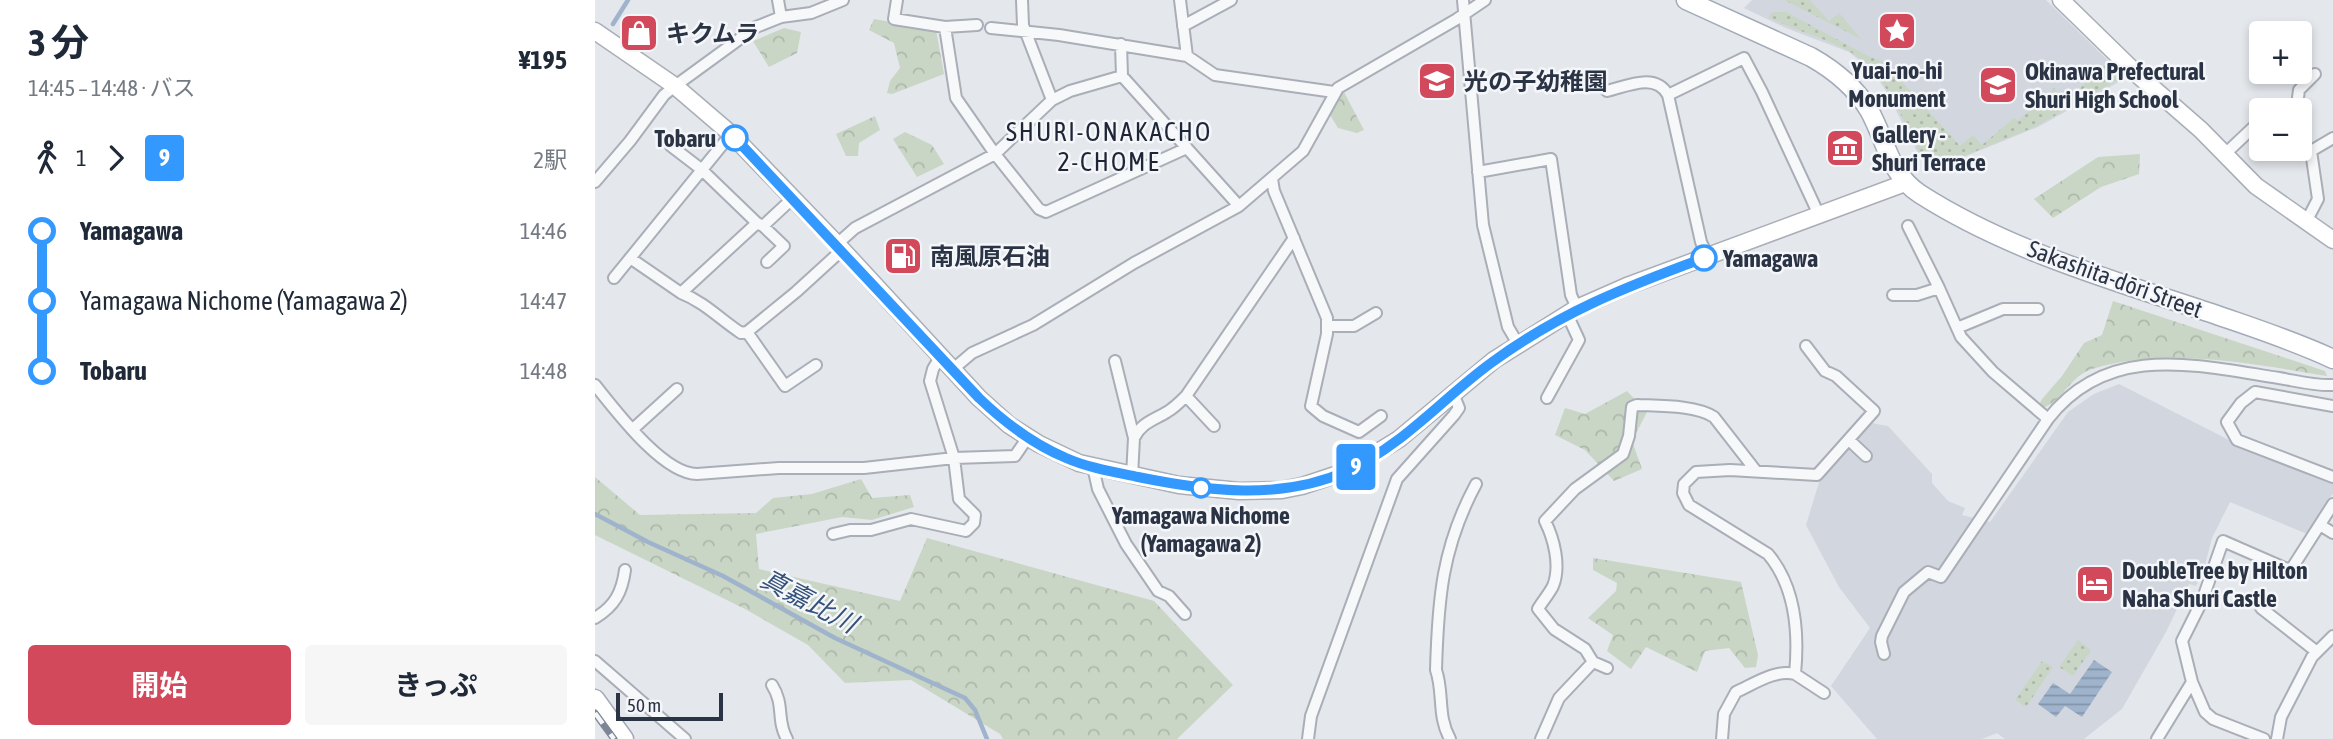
<!DOCTYPE html>
<html lang="ja">
<meta charset="utf-8">
<style>
:root{--surface:#fff;--page:#f6f6f7;--text:#1f2937;--muted:#747a83;--accent:#d1495b}
body{margin:0;font-family:"Asap Condensed","Noto Sans JP",sans-serif;background:var(--page);color:var(--text);height:100vh;display:flex;flex-direction:column;font-size:26px;white-space:nowrap}
*{box-sizing:border-box;margin:0}
p{font-size:23px;color:var(--muted)}
.icon{flex:none;width:38px;height:38px;fill:none;stroke:currentColor;stroke-width:2;stroke-linecap:round;stroke-linejoin:round}
.map{position:relative;flex:1;overflow:hidden}
.drawer{display:flex;flex-direction:column;background:var(--surface);width:595px}
.drawer>*{flex:none}
.badge{padding:0 14px;border-radius:5px;font-size:24px;line-height:46px}
.controls{position:absolute;left:1654px;top:21px;display:grid;gap:14px}
.controls a{display:grid;place-items:center;width:63px;height:63px;border-radius:7px;background:var(--surface);box-shadow:0 4px 10px #0003;font-size:35px}
.scale{position:absolute;left:21px;bottom:18px;width:107px;box-sizing:border-box;padding-left:7px;border:4px solid #2b3445;border-top:0;font-size:19px;line-height:24px;white-space:nowrap;color:#2b3445;-webkit-text-stroke:5px #f4f6f9;paint-order:stroke}
.map>.badge{position:absolute;translate:-50% -50%;box-shadow:0 0 0 4px #fff}
.legs{display:flex;align-items:center;gap:10px;height:77px;padding:0 28px;font-size:23px}
.legs p{margin-inline-start:auto}
.headline{display:flex;align-items:center;justify-content:space-between;height:119px;padding:0 28px}
h1{font-size:38px;font-weight:700;line-height:52px}
.primary-button{display:flex;gap:14px;margin-top:auto;padding:14px 28px}
.primary-button a{flex:1;height:80px;border-radius:7px;background:var(--accent);color:#fff;font-size:28px;font-weight:700;line-height:80px;text-align:center}
.primary-button a+a{background:var(--page);color:var(--text)}
ul{padding:0 28px;list-style:none}
li{display:flex;align-items:center;gap:24px;height:70px;font-size:26px}
li i{display:grid;place-items:center;width:10px;height:100%;margin:0 9px;background:currentColor}
li i::after{content:'';width:18px;height:18px;margin:-9px;border:5px solid;border-radius:50%;background:var(--surface)}
li p{margin-inline-start:auto}
li:first-child i{background:linear-gradient(#0000 50%,currentColor 0)}
li:last-child i{background:linear-gradient(currentColor 50%,#0000 0)}
main{display:flex;flex:1;min-height:0}
.map>svg:first-child{display:block}
.built{fill:#d2d6de}
.grass{fill:url(#grass-dots)}
.forest{fill:url(#forest-crowns)}
.water{fill:url(#water-rules)}
.lines{fill:none;stroke-linecap:round;stroke-linejoin:round}
.stream{stroke:#9fb4cc;stroke-width:4.5}
.minor-casing{stroke:#a9aeb7;stroke-width:14}
.secondary-casing{stroke:#a9aeb7;stroke-width:19}
.primary-casing{stroke:#a3abb8;stroke-width:21}
.minor{stroke:#f7f8fa;stroke-width:10}
.secondary{stroke:#fff;stroke-width:16}
.primary{stroke:#fff;stroke-width:18}
.rail-casing{stroke:#7d8696;stroke-width:7}
.rail{stroke:#f4f6f9;stroke-width:4.5;stroke-dasharray:13;stroke-linecap:butt}
.line-1-casing{stroke:#fff;stroke-width:16}
.line-1{stroke:#39f;stroke-width:10}
.stop-1-dot{fill:#fff;stroke:#39f;stroke-width:3.5}
.labels{text-anchor:middle;dominant-baseline:central;stroke-width:5;stroke-linejoin:round;paint-order:stroke}
.poi-label{font-size:24px;font-weight:bold;fill:#2b3445;stroke:#f4f6f9;text-anchor:start}
.stop-label{font-size:24px;font-weight:bold;fill:#2b3445;stroke:#f4f6f9;text-anchor:end}
.street-label{font-size:24px;fill:#2b3445;stroke:#f4f6f9}
.neighbourhood-label{font-size:26px;letter-spacing:2px;fill:#1d2536;stroke:#f4f6f9}
.water-label{font-size:26px;font-style:italic;fill:#34527a;stroke:#f4f6f9}
</style>
<main>
<section class="drawer">
<div class="headline"><div><h1>3 分</h1><p>14:45 – 14:48 · バス</p></div><b>¥195</b></div>
<div class="legs"><svg class="icon" aria-label="walk" viewBox="0 0 24 24"><circle cx="13" cy="4" r="2"/><path d="M13 8l-2 6 4 7M11 14l-3 7M7 12l3-4h3l4 4"/></svg>1<svg class="icon" aria-label="forward" viewBox="0 0 24 24"><path d="M9 5l7 7-7 7"/></svg><b class="badge" style="background:#39f;color:#fff">9</b><p>2駅</p></div>
<ul>
<li><i style="color:#39f"></i><b>Yamagawa</b><p>14:46</p></li>
<li><i style="color:#39f"></i><span>Yamagawa Nichome (Yamagawa 2)</span><p>14:47</p></li>
<li><i style="color:#39f"></i><b>Tobaru</b><p>14:48</p></li>
</ul>
<div class="primary-button"><a>開始</a><a>きっぷ</a></div>
</section>
<div class="map">
<svg width="1738" height="739" viewBox="0 0 1738 739">
<defs>
<pattern id="grass-dots" width="8" height="8" patternUnits="userSpaceOnUse" patternTransform="scale(1.75)"><rect width="8" height="8" fill="#c9d6c5"/><path d="M2 2h.1M6 6h.1" fill="none" stroke="#adb8ab" stroke-width="1.8" stroke-linecap="round"/></pattern>
<pattern id="forest-crowns" width="20" height="18" patternUnits="userSpaceOnUse" patternTransform="scale(1.75)"><rect width="20" height="18" fill="#c9d6c5"/><path d="M2 6a3 3 0 1 1 6 0M12 15a3 3 0 1 1 6 0" fill="none" stroke="#adb8ab"/></pattern>
<pattern id="water-rules" width="6" height="5" patternUnits="userSpaceOnUse" patternTransform="scale(1.75)"><rect width="6" height="5" fill="#9fb4cc"/><path d="M0 2.5h6" fill="none" stroke="#8293a7"/></pattern>
</defs>
<rect width="100%" height="100%" fill="#e4e7ec"/>
<path class="built" d="M1157,0H1451L1531,78L1443,127L1344,167L1327,161L1291,91L1283,79L1265,61L1254,52L1191,28L1149,8Z
M1524,384L1634,440L1738,479V493L1712,534L1635,502L1617,538L1610,565L1601,586L1594,584L1571,632L1527,709L1489,739H1410L1402,733L1387,739H1282L1236,686L1275,628L1244,587L1211,525L1229,466L1264,426L1276,423L1293,426L1337,474V483L1353,501L1370,508L1367,515L1395,522L1473,412L1499,394Z"/>
<path class="grass" d="M1189,0H1215L1234,21L1244,13L1266,39Z
M1178,12H1191L1275,57L1289,62L1365,146L1378,135L1387,145L1419,118L1423,121L1459,88L1464,94L1467,92L1474,98L1513,63L1526,78L1442,126L1345,166L1328,160C1309,123 1291,71 1252,50C1227,37 1199,30 1173,17Z
M1483,640L1496,650L1478,676L1464,667Z
M1447,661L1458,667L1431,707L1420,700Z"/>
<path class="forest" d="M279,19L341,30L349,74L297,94L292,93L295,81L305,68L299,43L274,30Z
M189,28L206,32L202,53L174,67L158,41Z
M749,92L769,130L762,133L743,128L735,115L745,94Z
M280,116L285,130L264,143L263,156H251L241,134Z
M310,132L337,145L349,164L322,177L298,139Z
M1545,154L1544,174L1506,187L1458,218L1439,199L1503,157Z
M1518,301L1730,371L1732,376C1659,364 1570,346 1497,369C1475,376 1466,403 1447,408L1445,403L1447,399L1467,376L1489,343L1507,335Z
M1032,391L1052,412L1037,441L1047,469L1019,481L990,450L960,435L970,408L990,414Z
M0,477L45,515L161,513L178,498L217,494L266,479L277,498L315,495L319,507L277,520L247,517L161,534L164,569L305,601L332,538L559,601L638,685L582,739H408L405,734L316,680L250,683L213,645L150,609L0,535Z
M998,558L1146,582L1163,655L1161,667L1150,668L1134,648L1110,651L1102,672L1051,647L1036,669L1012,651L1018,635L993,618L1021,591L1022,583L998,570Z"/>
<path class="water" d="M1499,660L1517,672L1487,717L1470,706L1461,717L1443,704L1458,683L1475,694Z"/>
<g class="lines">
<path class="stream" d="M18,24L33,0
M0,514L53,542L128,576L240,638L370,698L380,710L392,739"/>
<defs>
<path id="minor" d="M183,0L186,17
M302,0L299,19L350,27L382,25
M427,0L428,25L457,100
M585,0L592,56
M868,0L888,225L913,327L923,344
M588,26L636,0
M350,27L361,98L400,154L444,209L451,212L592,148
M396,28L464,35L592,56L620,75L739,92
M526,44L527,76
M1012,91C1032,86 1061,72 1073,95L1106,242L1113,257
M1073,95L1149,58L1167,92L1224,215
M1689,110L1702,105L1704,90L1720,74
M76,146L106,169L162,223
M1630,154L1666,120
M883,172L956,159L976,295L982,308
M677,179L679,191L732,318V334L716,406L728,416L764,432L786,416
M0,182L35,141L69,95L80,86L161,27L186,17L216,13L248,0
M1711,222L1723,199L1716,151L1738,138
M168,226L189,246L172,262
M1313,226L1344,288
M242,244L260,228L400,154L457,100L475,91L527,76L644,206
M35,258L86,293
M19,278L136,134
M1298,295H1322L1344,288L1366,337L1398,372L1453,419
M733,326H759L781,313
M1362,328L1408,309H1443
M152,332L146,333C125,319 109,302 86,293L162,223L168,226L198,198
M520,361L539,438
M221,365L190,386L152,332L201,292L247,250
M357,370L377,353L438,325L539,263L644,206L708,151L743,88L862,19L890,0
M0,385C21,411 68,474 102,474L184,468H269L359,458L335,381L338,369L345,357
M591,396L619,426
M952,398L984,340L972,314
M1738,406L1660,392L1646,403L1632,422L1642,440L1738,477
M38,429L82,389
M1254,440L1271,456
M498,467L503,489L531,544L563,591L574,596L590,614
M537,476L539,438C546,423 559,420 572,412C579,408 585,402 591,396L699,238
M1725,525L1738,533
M238,534L255,530H276L316,519L371,531L379,523L380,515L364,499L359,458L420,456L433,437
M1666,608L1722,652
M0,618C20,606 27,592 30,570
M1289,654L1286,642L1287,636L1309,592L1333,572L1346,577L1453,419C1513,342 1600,365 1684,378C1702,381 1720,386 1738,385
M0,661L90,739
M1012,668L998,662L990,649L959,629L943,609C947,602 954,594 958,586C966,566 959,539 950,521L980,489L1028,454L1034,436L1037,407L1042,405C1064,406 1101,405 1119,417L1161,471
M1200,674L1229,693
M177,685C190,705 181,720 192,739
M713,739L716,716L802,479L859,415L864,408L858,393
M855,739C842,716 849,693 841,670C843,599 847,547 881,484
M946,739L964,698L998,662
M1127,739L1129,714L1141,692C1159,684 1180,669 1200,674C1204,633 1200,586 1173,554L1094,505L1088,493L1089,484L1101,472L1135,470L1222,475L1279,411L1241,376L1230,371L1211,346
M1562,739L1597,682
M1669,739L1618,719L1610,712L1597,682L1587,641L1607,601L1628,541L1692,569L1697,568L1738,504
M1682,739L1686,717L1717,657L1738,636"/>
<path id="secondary" d="M1466,0L1544,76L1606,130L1661,186L1738,240
M0,31L80,86L136,134L242,244L384,398L414,425L444,444L484,463L584,485L644,491L687,490L707,486L752,471L804,439L899,360L982,308L1032,286L1310,183"/>
<path id="primary" d="M1091,0L1216,57C1239,70 1260,87 1274,110C1291,140 1294,174 1325,194C1414,251 1520,281 1619,314C1659,328 1700,341 1738,359
M0,699L29,739"/>
</defs>
<use href="#minor" class="minor-casing"/>
<use href="#secondary" class="secondary-casing"/>
<use href="#primary" class="primary-casing"/>
<use href="#minor" class="minor"/>
<use href="#secondary" class="secondary"/>
<use href="#primary" class="primary"/>
<defs>
<path id="rail" d="M0,713L19,739"/>
</defs>
<use href="#rail" class="rail-casing"/>
<use href="#rail" class="rail"/>
</g>
<g class="lines">
<defs>
<path id="line-1" d="M140,138L384,398C410,423 438,444 471,458C494,468 519,472 543,477C612,491 685,501 752,471C806,447 848,398 896,363C964,313 1030,287 1109,258"/>
</defs>
<use href="#line-1" class="line-1-casing"/>
<use href="#line-1" class="line-1"/>
</g>
<defs>
<symbol id="sight-square" viewBox="-11 -11 22 22"><rect x="-9" y="-9" width="18" height="18" rx="4" fill="#d1495b" stroke="#f4f6f9"/><path d="M0-6L1.8-2.2L6-1.7L2.9 1.2L3.7 5.4L0 3.3L-3.7 5.4L-2.9 1.2L-6-1.7L-1.8-2.2Z" fill="#fff"/></symbol>
<symbol id="shop-square" viewBox="-11 -11 22 22"><rect x="-9" y="-9" width="18" height="18" rx="4" fill="#d1495b" stroke="#f4f6f9"/><path d="M-5-2.5h2.3a2.7 3.5 0 0 1 5.4 0H5L5.5 6h-11ZM-1.5-2.5h3a1.5 2.3 0 0 0-3 0Z" fill="#fff"/></symbol>
<symbol id="school-square" viewBox="-11 -11 22 22"><rect x="-9" y="-9" width="18" height="18" rx="4" fill="#d1495b" stroke="#f4f6f9"/><path d="M0-5L7-2L0 1L-7-2ZM-4 1L0 2.5L4 1V4Q0 6-4 4Z" fill="#fff"/></symbol>
<symbol id="museum-square" viewBox="-11 -11 22 22"><rect x="-9" y="-9" width="18" height="18" rx="4" fill="#d1495b" stroke="#f4f6f9"/><path d="M0-6L6-3V-2H-6V-3ZM-5-1h2V3h-2ZM-1-1h2V3h-2ZM3-1h2V3H3ZM-6 4H6V6H-6Z" fill="#fff"/></symbol>
<symbol id="fuel-square" viewBox="-11 -11 22 22"><rect x="-9" y="-9" width="18" height="18" rx="4" fill="#d1495b" stroke="#f4f6f9"/><path d="M-5.5-6h7V0h2V4h1.3V-2.5L3-4.5l.8-.8L6-3V5H2.5V1h-1V6h-7ZM-4.2-4.7v3.2H.2V-4.7Z" fill="#fff"/></symbol>
<symbol id="hotel-square" viewBox="-11 -11 22 22"><rect x="-9" y="-9" width="18" height="18" rx="4" fill="#d1495b" stroke="#f4f6f9"/><path d="M-6-4.5h1.5V1H6V5H4.5V3h-9V5H-6ZM-4 0a1.8 1.8 0 1 1 3.6 0ZM.5 0V-2.5h3Q6-2.5 6 0Z" fill="#fff"/></symbol>
</defs>
<g fill-rule="evenodd">
<use href="#sight-square" x="1280" y="9" width="44" height="44"/>
<use href="#shop-square" x="22" y="11" width="44" height="44"/>
<use href="#school-square" x="820" y="59" width="44" height="44"/>
<use href="#school-square" x="1381" y="63" width="44" height="44"/>
<use href="#museum-square" x="1228" y="126" width="44" height="44"/>
<use href="#fuel-square" x="286" y="234" width="44" height="44"/>
<use href="#hotel-square" x="1478" y="562" width="44" height="44"/>
</g>
<g class="stop-1-dot">
<circle cx="140" cy="138" r="12"/>
<circle cx="1109" cy="258" r="12"/>
<circle cx="606" cy="488" r="9"/>
</g>
<g class="labels">
<g class="poi-label">
<text x="71" y="33">キクムラ</text>
<text x="1302" y="70" text-anchor="middle">Yuai-no-hi<tspan x="1302" dy="28">Monument</tspan></text>
<text x="1430" y="71">Okinawa Prefectural<tspan x="1430" dy="28">Shuri High School</tspan></text>
<text x="869" y="81">光の子幼稚園</text>
<text x="1277" y="134">Gallery -<tspan x="1277" dy="28">Shuri Terrace</tspan></text>
<text x="335" y="256">南風原石油</text>
<text x="1527" y="570">DoubleTree by Hilton<tspan x="1527" dy="28">Naha Shuri Castle</tspan></text>
</g>
<g class="stop-label">
<text x="121" y="138">Tobaru</text>
<text x="1128" y="258" text-anchor="start">Yamagawa</text>
<text x="606" y="515" text-anchor="middle">Yamagawa Nichome<tspan x="606" dy="28">(Yamagawa 2)</tspan></text>
</g>
<g class="street-label">
<text transform="translate(1520 279) rotate(20)">Sakashita-dōri Street</text>
</g>
<g class="neighbourhood-label">
<text x="514" y="132">SHURI-ONAKACHO<tspan x="514" dy="30">2-CHOME</tspan></text>
</g>
<g class="water-label">
<text transform="translate(214 601) rotate(28)">真嘉比川</text>
</g>
</g>
</svg>
<div class="controls">
<a>+</a>
<a>−</a>
</div>
<div class="scale">50 m</div>
<b class="badge" style="left:761px;top:467px;background:#39f;color:#fff">9</b>
</div>
</main>
